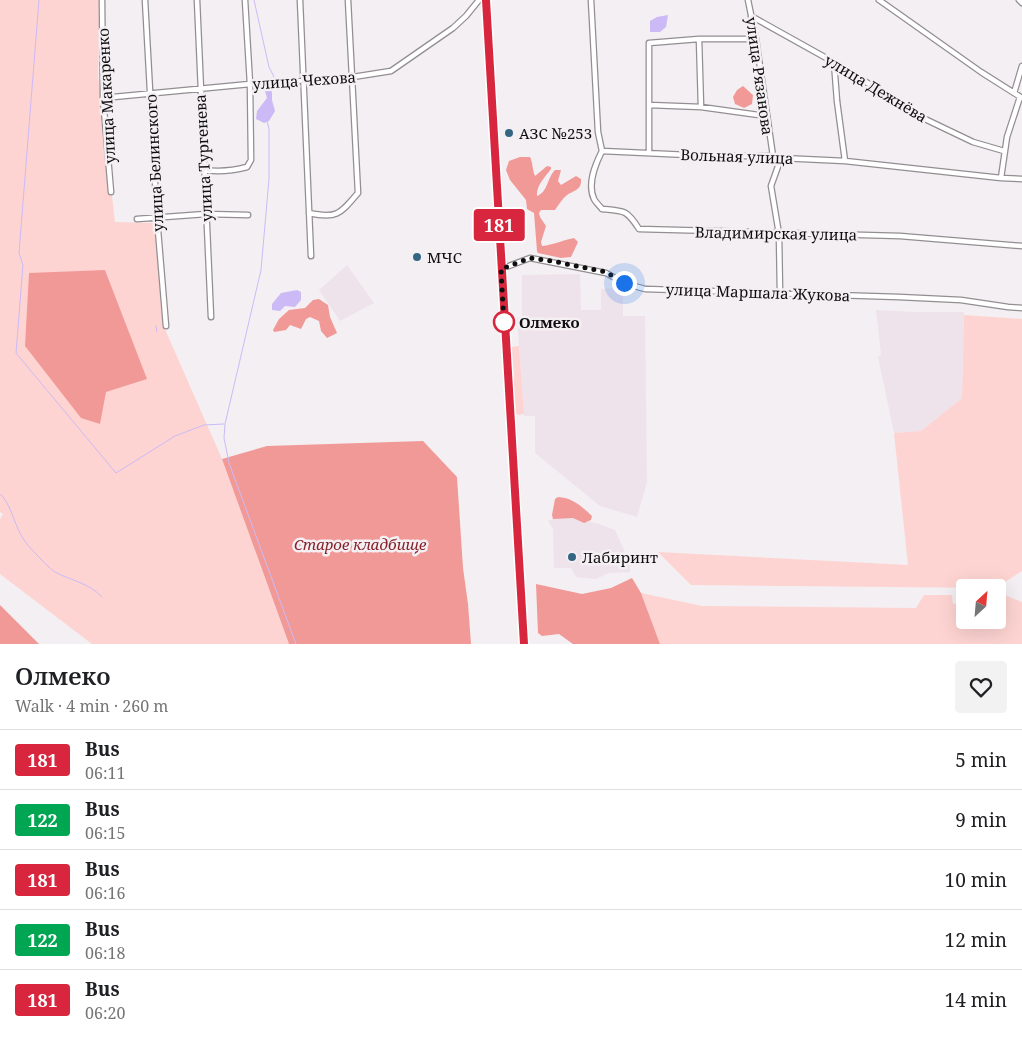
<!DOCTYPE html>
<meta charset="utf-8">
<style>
:root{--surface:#fff;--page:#f2f2f2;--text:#202124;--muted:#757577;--line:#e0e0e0}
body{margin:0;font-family:"Noto Serif",serif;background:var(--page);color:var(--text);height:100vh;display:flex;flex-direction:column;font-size:19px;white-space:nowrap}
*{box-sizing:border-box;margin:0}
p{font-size:16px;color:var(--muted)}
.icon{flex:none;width:28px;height:28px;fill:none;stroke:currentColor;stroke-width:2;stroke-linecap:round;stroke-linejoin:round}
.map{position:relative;height:644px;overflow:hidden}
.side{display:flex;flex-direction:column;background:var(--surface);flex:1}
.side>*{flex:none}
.badge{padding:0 10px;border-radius:4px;font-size:18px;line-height:32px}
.needle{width:32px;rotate:26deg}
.controls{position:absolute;left:956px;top:579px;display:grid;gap:10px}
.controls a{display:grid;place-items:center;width:50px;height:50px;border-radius:5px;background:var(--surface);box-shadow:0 5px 20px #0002;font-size:25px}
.you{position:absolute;width:25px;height:25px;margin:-12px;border:4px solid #fff;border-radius:50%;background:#1a73e8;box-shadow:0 0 0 8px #1a73e833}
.map>.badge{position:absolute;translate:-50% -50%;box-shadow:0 0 0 2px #fff}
.round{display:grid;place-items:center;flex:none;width:52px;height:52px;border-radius:5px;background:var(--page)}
.headline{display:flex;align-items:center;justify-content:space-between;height:85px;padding:0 15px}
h1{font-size:24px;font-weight:600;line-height:38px}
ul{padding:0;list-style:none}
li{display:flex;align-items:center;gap:15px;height:60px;padding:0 15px;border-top:1px solid var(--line)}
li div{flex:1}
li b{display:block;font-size:19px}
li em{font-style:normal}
li .badge{min-width:55px;font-weight:700;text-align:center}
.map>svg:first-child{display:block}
.built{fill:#efe3eb}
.green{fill:#fdd4d2;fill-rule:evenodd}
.forest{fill:#f19997}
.water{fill:#ccbaf6}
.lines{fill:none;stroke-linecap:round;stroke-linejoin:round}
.stream{stroke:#ccbaf6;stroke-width:1}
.minor-casing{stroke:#938e91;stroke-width:7}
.primary-casing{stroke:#938e91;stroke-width:9}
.minor{stroke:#fff;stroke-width:4.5}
.primary{stroke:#fff;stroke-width:7}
.line-casing{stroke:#fff;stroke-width:11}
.line{stroke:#d7263d;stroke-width:8}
.walk{stroke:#100f10;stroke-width:5;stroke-dasharray:0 9}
.poi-dot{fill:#346684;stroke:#f4eff2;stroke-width:2}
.stop-dot{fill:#fff;stroke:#d7263d;stroke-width:2.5}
.labels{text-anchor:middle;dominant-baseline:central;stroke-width:5;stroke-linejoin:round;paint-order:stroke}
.street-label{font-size:15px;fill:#100f10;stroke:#f4eff2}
.poi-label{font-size:15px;fill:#100f10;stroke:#f4eff2;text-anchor:start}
.stop-label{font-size:15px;font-weight:bold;fill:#100f10;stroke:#f4eff2;text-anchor:start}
.park-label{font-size:15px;font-style:italic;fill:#862029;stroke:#f4eff2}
</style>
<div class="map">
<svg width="1022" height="644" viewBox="0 0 1022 644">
<rect width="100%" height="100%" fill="#f4eff2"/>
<path class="built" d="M347,265L374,303L340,321L319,290Z
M580,274L581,310H601V289L623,288V316H645L647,482L637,517L600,506L535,453V416H524L517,318L522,317V275Z
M876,310L916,312H964L962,398L921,431L894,433L878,357L881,354Z
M563,515L599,524L615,530L630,563V572L609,573L596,579L576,577L571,568H554L553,529L548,521Z"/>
<path class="green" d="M0,0H100L98,76L115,222L155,223L164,327L222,459L289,644H92L0,574V519L3,514L0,512ZM105,270L146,379L106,391Z
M964,315L1022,319V571L996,588L691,585L658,552L908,565L894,433L921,431L962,398Z
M519,346L524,414L518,415L515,412L511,351L512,347Z
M641,593L702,606L916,608L924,595H952L953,604L964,603L965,601V620H998V595L1002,594L1022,602V644H660Z"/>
<path class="forest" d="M743,86L753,95L752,104L744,108L735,104L733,97L737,90Z
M520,157H530C533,163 532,169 535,176L547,166L551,167V169C545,177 536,186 537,196C548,192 547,178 555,170H561L558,181L561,185L576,176L581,179C582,191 573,190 566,196C562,199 558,206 555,210H541L539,213L540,217L546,226L541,242L542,246C554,245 562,240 574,238L578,242L571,257L561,258L538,253L537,251L534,213L527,209L526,200L510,180L506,170L509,161Z
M105,270L147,379L106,392L100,424L81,418L25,346L29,273Z
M319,299L328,305L330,317L337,333L327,338L321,331L319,321L310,317L306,319L301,329L290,325L286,330L274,332L273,330L279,319L289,310L305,308L313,300Z
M423,441L457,477L463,568L468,604L471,644H289L222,459L267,446Z
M558,497C573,498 581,506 592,516L591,520L584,523L573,518L553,519L552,515L555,499Z
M632,578L641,593L660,644H573L559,634L542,636L538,633L536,584L582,594L611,588Z
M0,605L39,644H0Z"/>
<path class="water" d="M668,15L666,27L660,32H650V21L657,17Z
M269,90L272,92V100L275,111L269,121L264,123L256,119L257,111L267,98L265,91Z
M297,290L301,292V300L295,307L285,306L280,311L272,310V304L281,293Z"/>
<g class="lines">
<path class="stream" d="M39,0L19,253L23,265L16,353L116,473L175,436L204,425L224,424
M254,0L269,67L275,79L274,81
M270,93L273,85
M267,121L269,129V179L261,270L225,424L224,438L229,463L296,644
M156,326L157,332
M0,494C9,500 15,525 21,535C25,543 32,550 38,556C43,561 49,568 55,572C72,581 89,583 102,597"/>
<defs>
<path id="minor" d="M102,0L103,98L111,192
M145,0L157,218L166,326
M197,0L211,317
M300,0L311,256
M591,0L598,132L602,151L710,156H772L781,158L845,161L1001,178L1022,179
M748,0L756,39L773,156
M879,0L981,72L1022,98
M1019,0L1022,3
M751,16L837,64L927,120L973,142L1004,151
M699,39L649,43V105L701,107L766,116
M834,62L837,101L845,161
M1014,93L1022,66
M103,98L250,84L353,77L391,71L453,28L466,16L479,0
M701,107L699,39H756
M602,151C595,165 587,184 594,199C596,203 600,206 602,209C625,211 627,210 639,229L900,236L1022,246
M649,152V105
M204,170C218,172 232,171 247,167L251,160L250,84L245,0
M1001,178L1007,137L1020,97
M309,213C337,219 340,214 358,193L348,0
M137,219L206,214L248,215
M501,269L530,258L606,273L624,283L645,289L899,297L961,300L1008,307L1022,308
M780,293L779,234L771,186L781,158"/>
<path id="primary" d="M486,0L524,644"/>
</defs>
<use href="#minor" class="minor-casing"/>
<use href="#primary" class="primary-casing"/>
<use href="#minor" class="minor"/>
<use href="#primary" class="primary"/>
</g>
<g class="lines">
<defs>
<path id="line" d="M486,0L524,644"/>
</defs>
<use href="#line" class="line-casing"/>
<use href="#line" class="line"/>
<path class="walk" d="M504,322V324L501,269L530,258L552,261L606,272L624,283"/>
</g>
<g class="poi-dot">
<circle cx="509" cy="133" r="5"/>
<circle cx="417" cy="257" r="5"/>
<circle cx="572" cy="557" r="5"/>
</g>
<circle class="stop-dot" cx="504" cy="322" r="10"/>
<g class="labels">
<g class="street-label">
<text transform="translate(760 76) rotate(82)">улица Рязанова</text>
<text transform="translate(304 80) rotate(-4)">улица Чехова</text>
<text transform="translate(876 88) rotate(31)">улица Дежнёва</text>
<text transform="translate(106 96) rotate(-93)">улица Макаренко</text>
<text transform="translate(737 156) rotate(2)">Вольная улица</text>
<text transform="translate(203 158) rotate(-93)">улица Тургенева</text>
<text transform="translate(154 163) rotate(-93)">улица Белинского</text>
<text transform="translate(776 233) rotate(1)">Владимирская улица</text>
<text transform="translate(758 292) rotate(2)">улица Маршала Жукова</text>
</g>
<g class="poi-label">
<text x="519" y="133">АЗС №253</text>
<text x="427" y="257">МЧС</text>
<text x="582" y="557">Лабиринт</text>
</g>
<g class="stop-label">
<text x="519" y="322">Олмеко</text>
</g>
<g class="park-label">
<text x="360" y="544">Старое кладбище</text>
</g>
</g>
</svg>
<div class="controls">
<a><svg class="needle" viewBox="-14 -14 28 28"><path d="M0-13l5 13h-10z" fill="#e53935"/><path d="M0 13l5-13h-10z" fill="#757577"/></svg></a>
</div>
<div class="you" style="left:624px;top:283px"></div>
<b class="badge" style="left:499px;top:225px;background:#d7263d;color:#fff">181</b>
</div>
<section class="side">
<div class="headline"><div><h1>Олмеко</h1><p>Walk · 4 min · 260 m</p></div><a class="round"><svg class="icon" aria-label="heart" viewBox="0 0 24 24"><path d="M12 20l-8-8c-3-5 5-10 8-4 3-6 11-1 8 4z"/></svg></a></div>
<ul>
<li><span class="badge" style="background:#d7263d;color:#fff">181</span><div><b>Bus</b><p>06:11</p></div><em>5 min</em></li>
<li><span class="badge" style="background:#00a651;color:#fff">122</span><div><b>Bus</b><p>06:15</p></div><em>9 min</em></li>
<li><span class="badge" style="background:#d7263d;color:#fff">181</span><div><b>Bus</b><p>06:16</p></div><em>10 min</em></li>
<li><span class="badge" style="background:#00a651;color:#fff">122</span><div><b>Bus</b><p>06:18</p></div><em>12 min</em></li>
<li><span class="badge" style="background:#d7263d;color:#fff">181</span><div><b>Bus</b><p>06:20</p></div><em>14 min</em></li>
</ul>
</section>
